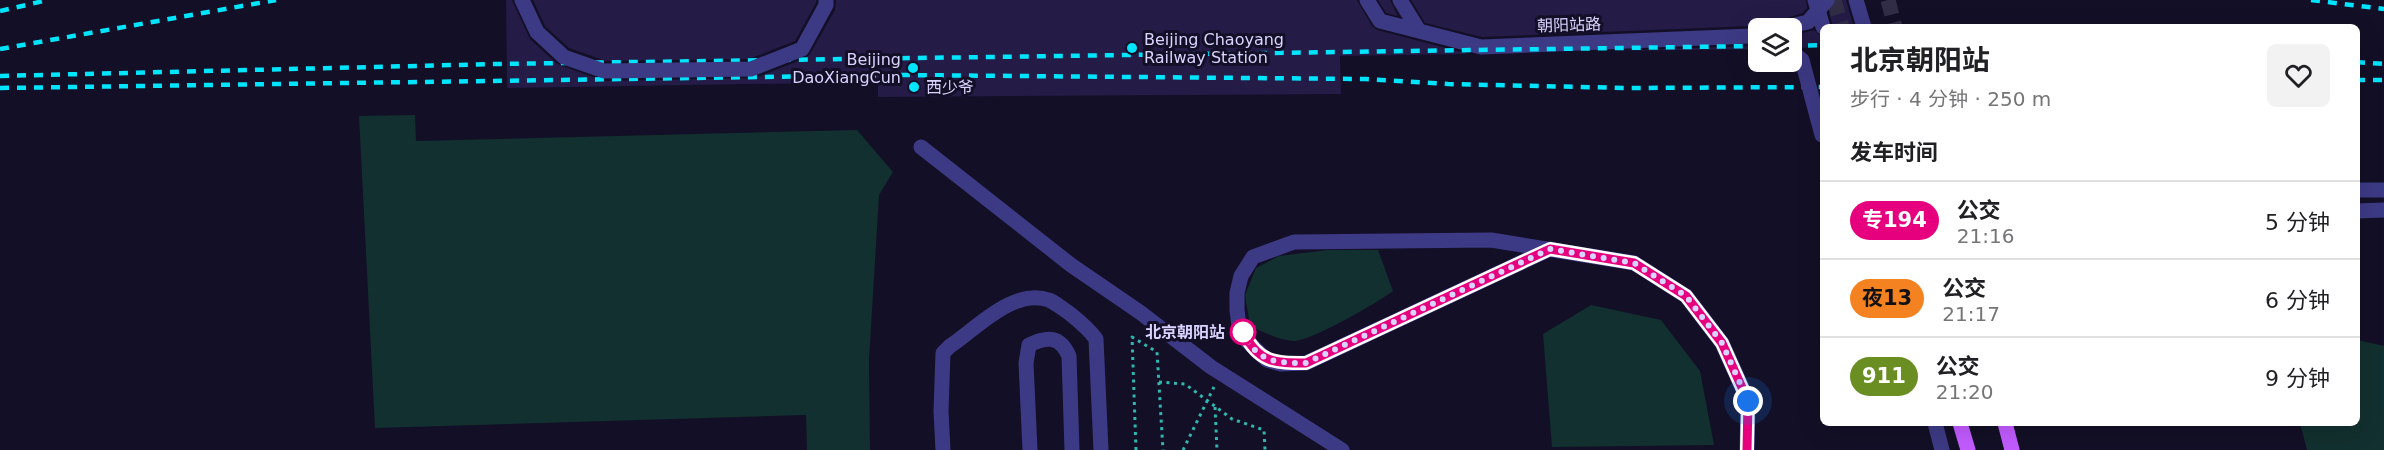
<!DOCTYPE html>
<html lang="zh">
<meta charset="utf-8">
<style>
:root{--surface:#fff;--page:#f2f2f2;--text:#202124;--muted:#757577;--line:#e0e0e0}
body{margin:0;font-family:"DejaVu Sans","Noto Sans SC",sans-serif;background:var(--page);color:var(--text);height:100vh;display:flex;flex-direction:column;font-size:22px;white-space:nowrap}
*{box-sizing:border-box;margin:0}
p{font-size:20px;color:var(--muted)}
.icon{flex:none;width:33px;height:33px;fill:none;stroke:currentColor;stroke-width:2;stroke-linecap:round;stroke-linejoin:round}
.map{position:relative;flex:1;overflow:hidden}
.panel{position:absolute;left:1820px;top:24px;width:540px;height:402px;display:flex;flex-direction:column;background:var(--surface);border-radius:9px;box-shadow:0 6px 24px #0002}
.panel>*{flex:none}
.badge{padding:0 12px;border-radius:20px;font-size:21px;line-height:39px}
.fabs{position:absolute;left:1748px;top:18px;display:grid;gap:12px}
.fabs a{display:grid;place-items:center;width:54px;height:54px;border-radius:9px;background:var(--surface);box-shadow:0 6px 24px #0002;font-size:30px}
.you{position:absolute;width:30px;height:30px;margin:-15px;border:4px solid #fff;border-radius:50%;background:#1a73e8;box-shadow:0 0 0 9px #1a73e833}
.map>.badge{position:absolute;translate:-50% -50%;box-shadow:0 0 0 3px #fff}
h2{padding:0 30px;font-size:22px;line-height:54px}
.round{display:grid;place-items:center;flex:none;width:63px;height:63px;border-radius:9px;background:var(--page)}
.headline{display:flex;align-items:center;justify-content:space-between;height:102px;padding:0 30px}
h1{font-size:28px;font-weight:700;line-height:45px}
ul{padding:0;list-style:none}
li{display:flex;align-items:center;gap:18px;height:78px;padding:0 30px;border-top:2px solid var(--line)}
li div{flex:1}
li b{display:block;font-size:22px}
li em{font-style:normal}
li .badge{min-width:66px;font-weight:700;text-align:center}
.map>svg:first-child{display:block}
.green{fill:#12302f}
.building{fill:#241b47}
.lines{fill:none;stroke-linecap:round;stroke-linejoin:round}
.major-tunnel{stroke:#312d47;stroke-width:15;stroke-dasharray:15 8;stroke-linecap:butt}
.path{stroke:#2fb8b0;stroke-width:3;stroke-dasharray:3 4.5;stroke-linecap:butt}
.minor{stroke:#3d3a85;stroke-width:15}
.major{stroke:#c25bff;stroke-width:15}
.rail{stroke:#00e5ff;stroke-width:4.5;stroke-dasharray:9 8;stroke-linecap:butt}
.minor-bridge{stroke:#3d3a85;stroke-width:15}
.line-casing{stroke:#fff;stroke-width:14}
.line{stroke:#e6007e;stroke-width:9}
.walk{stroke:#d9d4ff;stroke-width:6;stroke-dasharray:0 10.8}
.poi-dot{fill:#00e5ff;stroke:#130f26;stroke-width:2}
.stop-dot{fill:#fff;stroke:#e6007e;stroke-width:3}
.labels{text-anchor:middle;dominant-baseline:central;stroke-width:6;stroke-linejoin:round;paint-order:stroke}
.street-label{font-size:16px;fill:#d9d4ff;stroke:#130f26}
.poi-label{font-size:16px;fill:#d9d4ff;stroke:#130f26;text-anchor:start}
.stop-label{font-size:16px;font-weight:bold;fill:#d9d4ff;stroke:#130f26;text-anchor:end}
</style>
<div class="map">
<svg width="2384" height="450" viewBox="0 0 2384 450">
<rect width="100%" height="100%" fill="#130f26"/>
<path class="green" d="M415,115L416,141L857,130L893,172L879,195L869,360L870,450H807L806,415L375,428L359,116Z
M1328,250H1378L1393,291C1377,303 1311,341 1294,341C1279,340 1263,332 1250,326L1245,295L1256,268L1279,256Z
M1591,305L1661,320L1700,371L1714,445L1552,447L1543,334Z
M2357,340L2384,346V450H2307L2300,423H2356Z"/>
<path class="building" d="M506,0H512L530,39L557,64L604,81L755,78L806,58L810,54L835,10L836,0H1357L1372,26L1377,30L1469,54L1340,56L1341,94L878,97V82L507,88Z
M533,0H816V3L795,41L749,59L606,61L569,48L545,26Z
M1378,0H1390L1398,16L1386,13Z
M1411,0H1806L1807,8L1803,13L1776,21L1772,28L1751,26L1482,37L1425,23Z
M1837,0H1846L1854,27H1833L1829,13Z
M1814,30L1822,37V44L1803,48L1791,41V36Z
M1750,46L1758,49L1614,51Z"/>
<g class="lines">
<path class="major-tunnel" d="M1834,0L1842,27
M1888,0L1895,27"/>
<path class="path" d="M1159,382L1185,384L1232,419L1264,430L1265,450
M1215,407L1217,450
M1136,450L1132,337L1157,352L1163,450
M1183,450L1214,387"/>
<path class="minor" d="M1367,0L1380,21L1419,31
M1400,0L1419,31L1481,47L1751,36L1758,38
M1815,0L1823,27
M1856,0L1864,27
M921,147L1071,265L1141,313L1211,367L1342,450
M2356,190H2384
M2356,211L2384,210
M1550,249L1306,363L1281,364L1267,360L1247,341L1239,326L1237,310V293L1241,276L1253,257L1294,242L1491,240L1634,263L1686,296L1722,343L1748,401L1747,450
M1935,423L1942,450
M943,450L941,411L943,353L950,346C977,328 1013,288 1049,300C1056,303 1063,309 1069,313C1079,321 1088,328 1096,339L1101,450
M1030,450L1026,363L1029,345C1048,336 1060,336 1069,356L1072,450"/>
<path class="major" d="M1960,423L1968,450
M2005,423L2012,450"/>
<path class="rail" d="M2311,0L2384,9
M0,11L48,0
M1791,46L1822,45
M0,49L276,0
M2356,62L2384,64
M0,76L497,64L1758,46
M2356,80H2384
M0,88L903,75L1366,79L1448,84L1629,88L1822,87"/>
<path class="minor-bridge" d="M522,0L537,32L564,57L604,71L751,69L802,49L826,5V0
M1782,28L1808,22L1827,0
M1791,51L1802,60L1822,135"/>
</g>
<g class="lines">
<defs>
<path id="line" d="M1243,332C1259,363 1274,363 1306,363L1550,249L1634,263L1686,296L1722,343L1748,401L1747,450"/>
</defs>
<use href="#line" class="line-casing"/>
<use href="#line" class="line"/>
<path class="walk" d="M1243,332C1257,362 1275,363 1306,363L1550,249L1634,263L1686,296L1722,343L1748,401"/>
</g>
<g class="poi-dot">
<circle cx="1132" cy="48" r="6"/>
<circle cx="913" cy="68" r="6"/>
<circle cx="914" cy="87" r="6"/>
</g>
<circle class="stop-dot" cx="1243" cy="332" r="12"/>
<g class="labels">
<g class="street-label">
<text transform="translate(1569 25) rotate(-2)">朝阳站路</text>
</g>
<g class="poi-label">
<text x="1144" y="39">Beijing Chaoyang<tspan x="1144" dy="18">Railway Station</tspan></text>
<text x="901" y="59" text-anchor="end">Beijing<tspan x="901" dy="18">DaoXiangCun</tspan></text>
<text x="926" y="87">西少爷</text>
</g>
<g class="stop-label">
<text x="1225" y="332">北京朝阳站</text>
</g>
</g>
</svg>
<div class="fabs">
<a><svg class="icon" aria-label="layers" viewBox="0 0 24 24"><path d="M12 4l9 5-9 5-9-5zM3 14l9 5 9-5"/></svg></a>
</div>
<div class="you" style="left:1748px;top:401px"></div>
<section class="panel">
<div class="headline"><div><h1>北京朝阳站</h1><p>步行 · 4 分钟 · 250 m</p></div><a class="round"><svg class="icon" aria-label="heart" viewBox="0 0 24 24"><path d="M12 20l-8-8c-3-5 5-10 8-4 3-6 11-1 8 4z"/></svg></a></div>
<h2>发车时间</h2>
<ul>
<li><span class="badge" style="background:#e6007e;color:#fff">专194</span><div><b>公交</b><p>21:16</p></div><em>5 分钟</em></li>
<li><span class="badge" style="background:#f58220;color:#111">夜13</span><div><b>公交</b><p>21:17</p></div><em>6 分钟</em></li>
<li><span class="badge" style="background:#6b8e23;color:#fff">911</span><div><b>公交</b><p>21:20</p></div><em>9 分钟</em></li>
</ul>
</section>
</div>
